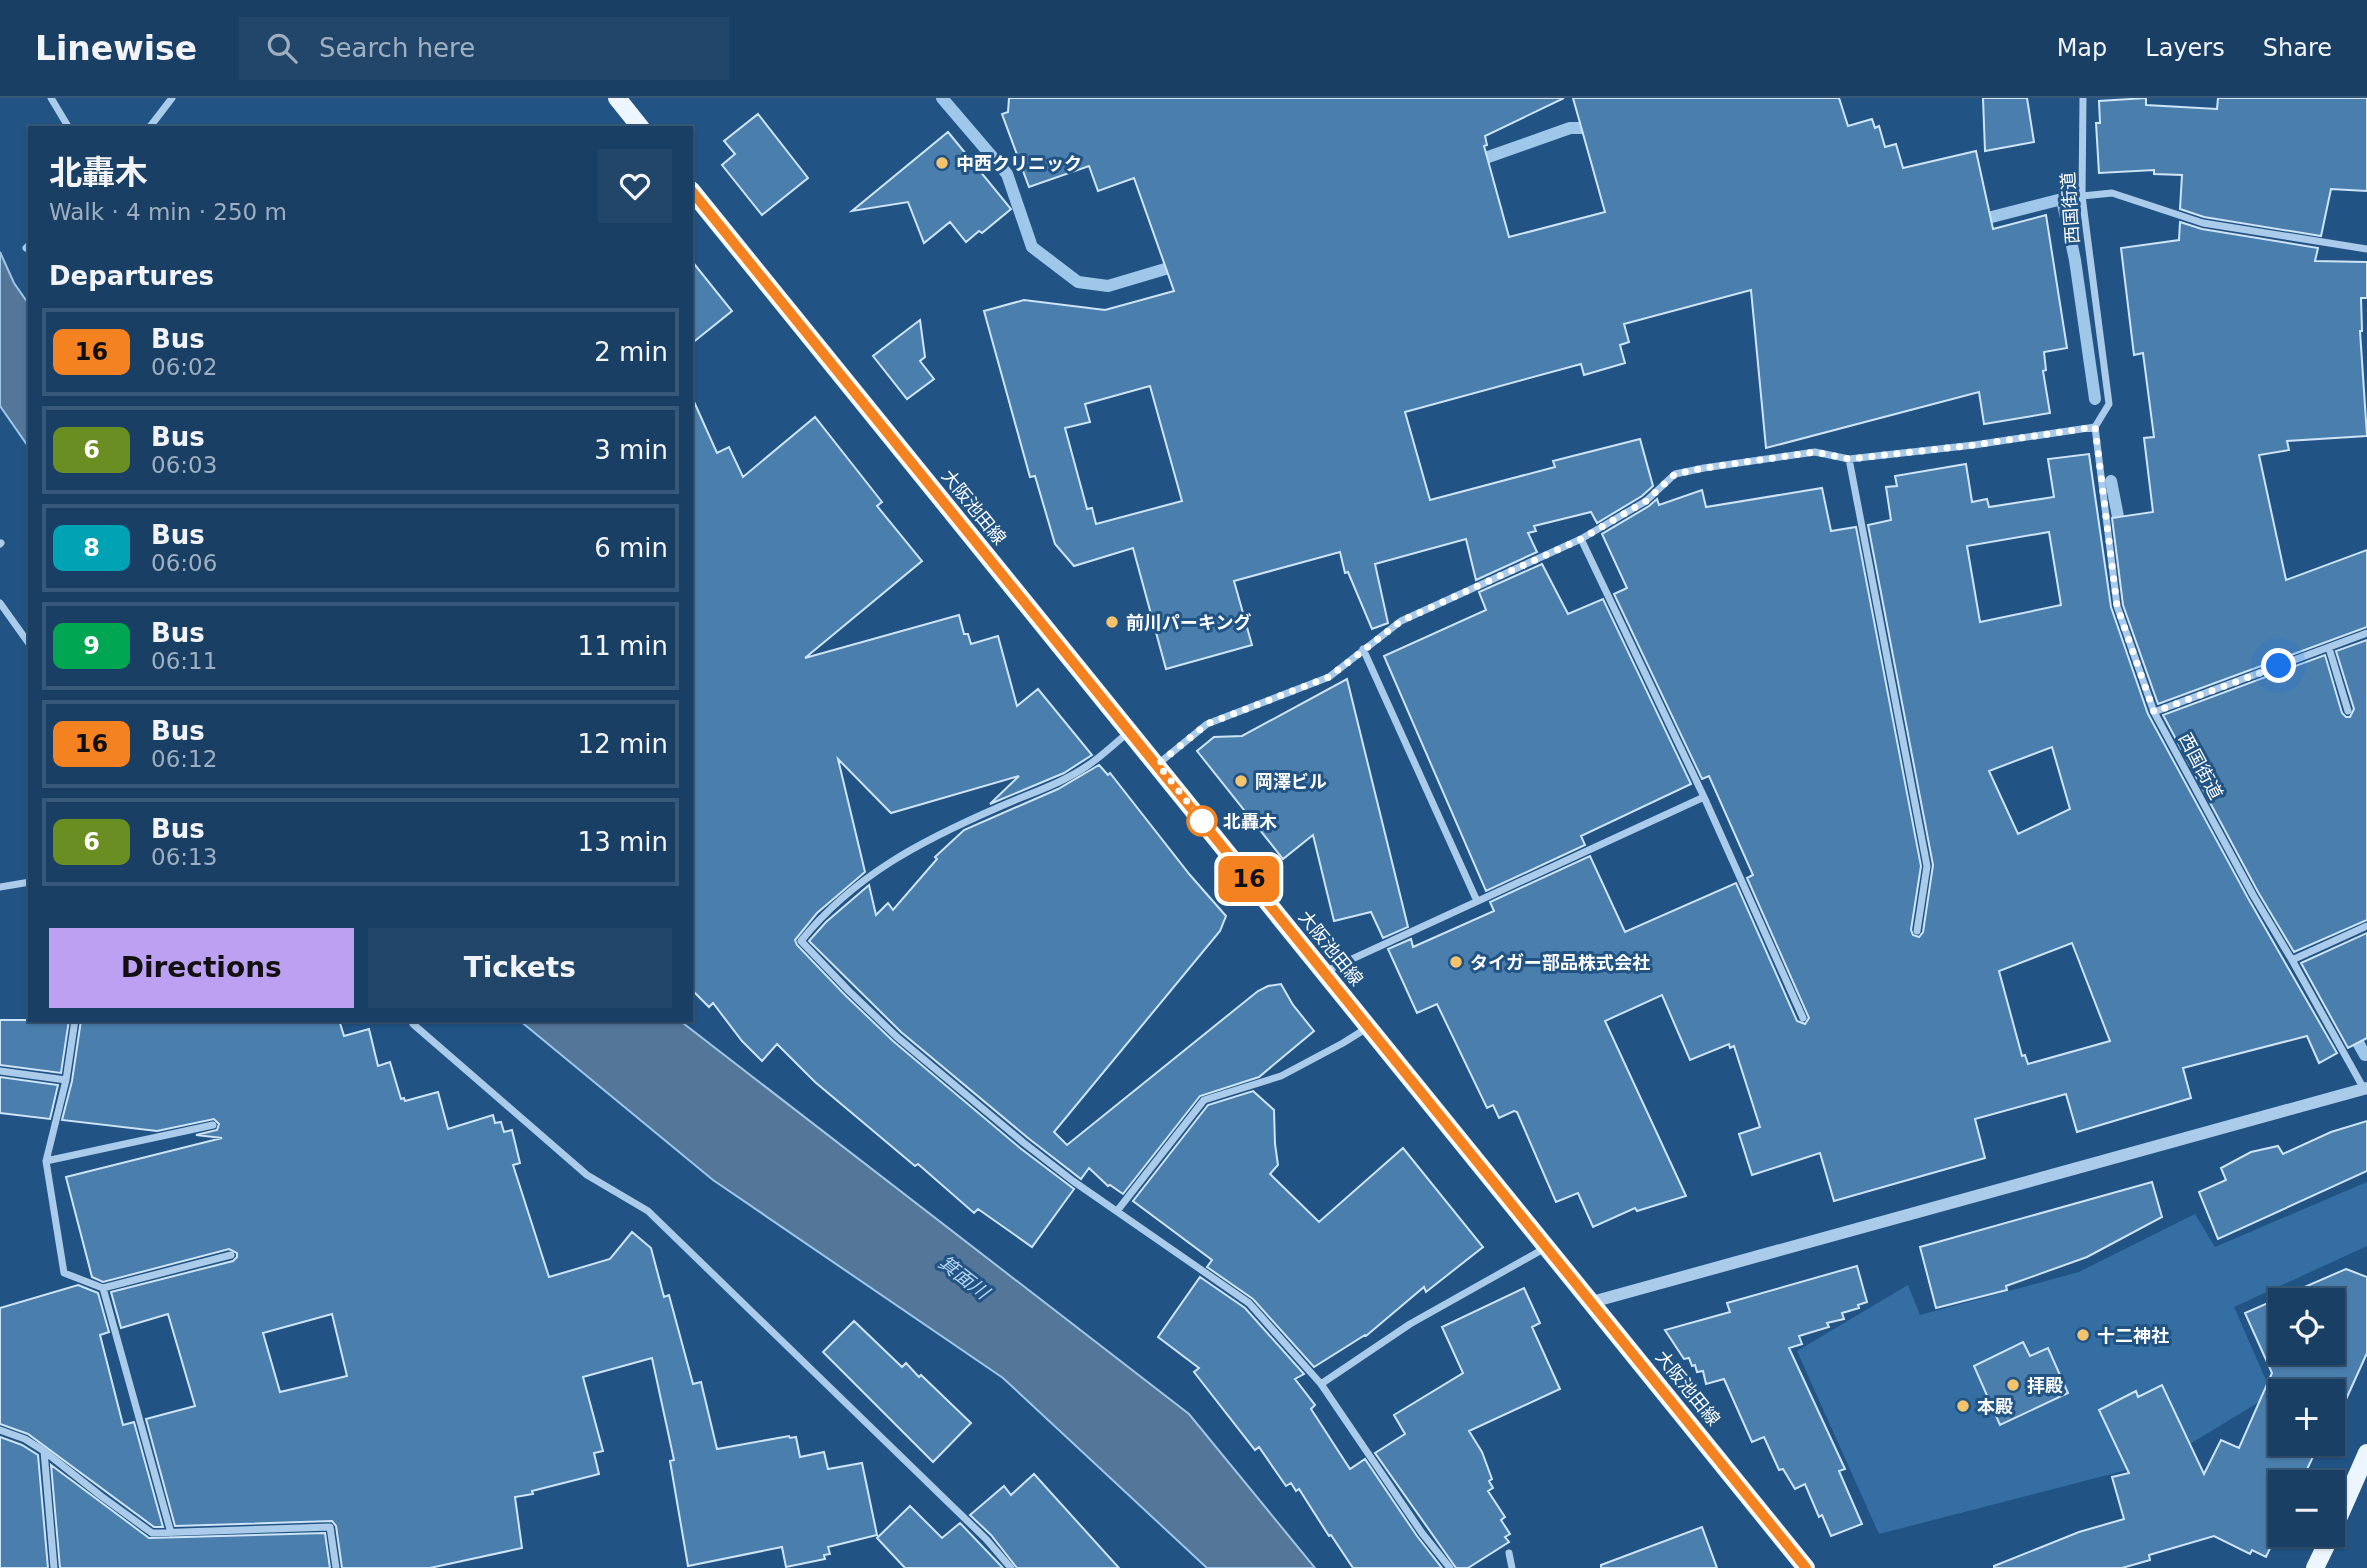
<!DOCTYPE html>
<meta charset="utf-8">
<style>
:root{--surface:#193f64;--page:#22466a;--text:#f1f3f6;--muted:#9fafbf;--line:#375878;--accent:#bca0f2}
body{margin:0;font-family:"DejaVu Sans","Noto Sans JP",sans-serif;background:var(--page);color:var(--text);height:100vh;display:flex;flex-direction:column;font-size:26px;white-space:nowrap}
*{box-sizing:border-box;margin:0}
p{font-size:23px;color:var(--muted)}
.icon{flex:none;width:38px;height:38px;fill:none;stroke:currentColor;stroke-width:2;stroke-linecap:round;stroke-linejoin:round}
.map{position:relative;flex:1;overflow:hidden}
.drawer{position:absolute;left:28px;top:28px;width:665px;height:896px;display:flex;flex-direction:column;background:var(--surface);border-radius:0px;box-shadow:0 2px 5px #0004,0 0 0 2px var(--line)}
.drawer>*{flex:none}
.badge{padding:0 14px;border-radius:10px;font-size:24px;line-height:46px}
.fabs{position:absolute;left:2268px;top:1190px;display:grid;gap:14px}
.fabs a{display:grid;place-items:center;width:77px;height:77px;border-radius:0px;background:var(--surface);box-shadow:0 2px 5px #0004,0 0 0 2px var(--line);font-size:35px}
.you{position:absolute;width:35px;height:35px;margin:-18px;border:5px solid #fff;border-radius:50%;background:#1a73e8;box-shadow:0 0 0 10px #1a73e833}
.map>.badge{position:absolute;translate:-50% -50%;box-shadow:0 0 0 4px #fff}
h2{padding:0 21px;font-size:26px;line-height:63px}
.round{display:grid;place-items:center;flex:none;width:74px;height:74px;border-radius:0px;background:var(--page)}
.head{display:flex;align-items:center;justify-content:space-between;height:119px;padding:0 21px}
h1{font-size:33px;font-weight:700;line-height:52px}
.cta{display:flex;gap:14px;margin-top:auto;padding:14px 21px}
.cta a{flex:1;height:80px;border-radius:0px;background:var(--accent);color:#111;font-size:28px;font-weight:700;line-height:80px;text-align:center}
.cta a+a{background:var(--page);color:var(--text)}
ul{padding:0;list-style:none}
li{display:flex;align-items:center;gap:21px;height:88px;margin:0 14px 10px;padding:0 7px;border:4px solid var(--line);border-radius:0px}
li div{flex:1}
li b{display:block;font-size:26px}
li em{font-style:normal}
li .badge{min-width:77px;font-weight:700;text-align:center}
header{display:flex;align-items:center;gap:42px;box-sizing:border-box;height:98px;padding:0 35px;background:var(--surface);border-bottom:2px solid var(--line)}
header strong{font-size:33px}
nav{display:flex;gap:38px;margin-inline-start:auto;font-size:24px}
.search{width:490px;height:63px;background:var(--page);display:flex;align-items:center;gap:18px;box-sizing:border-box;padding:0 24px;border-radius:0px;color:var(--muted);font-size:26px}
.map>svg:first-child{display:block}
.green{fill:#356ea2}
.water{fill:#537699;stroke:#9ec7ea;stroke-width:2}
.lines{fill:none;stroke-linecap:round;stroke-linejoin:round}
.stream{stroke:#9ec7ea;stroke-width:12}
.building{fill:#4a7ead;stroke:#cee4f7;stroke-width:2;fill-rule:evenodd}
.minor{stroke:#aacbe9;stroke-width:7}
.tertiary{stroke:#aacbe9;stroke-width:12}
.primary{stroke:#edf5fe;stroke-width:18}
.line-casing{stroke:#fff;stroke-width:16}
.line{stroke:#f58220;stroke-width:10}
.walk{stroke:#fff;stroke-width:7;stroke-dasharray:0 12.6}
.poi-dot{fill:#f5c36c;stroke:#215485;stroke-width:2.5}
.stop-dot{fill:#fff;stroke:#f58220;stroke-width:3.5}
.labels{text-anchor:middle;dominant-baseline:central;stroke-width:6;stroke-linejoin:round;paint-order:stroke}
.poi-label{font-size:18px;font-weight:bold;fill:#fff;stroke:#215485;text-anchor:start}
.street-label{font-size:18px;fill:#fff;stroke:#215485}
.stop-label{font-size:18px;font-weight:bold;fill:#fff;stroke:#215485;text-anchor:start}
.water-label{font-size:19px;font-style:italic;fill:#b6d5f0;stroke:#215485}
</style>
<header>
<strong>Linewise</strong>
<div class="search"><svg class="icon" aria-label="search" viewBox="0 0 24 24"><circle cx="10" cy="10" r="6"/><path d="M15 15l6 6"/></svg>Search here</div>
<nav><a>Map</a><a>Layers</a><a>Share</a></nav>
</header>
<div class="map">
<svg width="2367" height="1470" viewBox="0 0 2367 1470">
<rect width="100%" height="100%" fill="#215485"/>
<path class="green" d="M2367,1084V1148L2234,1209L2272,1296L2162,1363L1879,1436L1797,1253L1908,1187L1920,1217L2079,1174L2195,1116L2215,1149Z"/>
<path class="water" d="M0,154L14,185L30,208V351L0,308Z
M519,922H679L1189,1316L1315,1470H1207L1003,1280L713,1082Z"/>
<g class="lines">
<path class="stream" d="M942,0L1007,76L1032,149L1078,184L1108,188L1182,166
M1474,64L1570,30H1597
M1976,123L2062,101L2075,162L2095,301
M2111,383L2121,434
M2351,932L2365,957"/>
</g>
<path class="building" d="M1009,0H1564L1485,38L1487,47L1484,48L1509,139L1605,114L1573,0H1839L1848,28L1872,21L1875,30L1879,28L1885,49L1896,46L1903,70L1976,53L1993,131L2046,117L2067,250L2044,254L2046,272L2043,273L2050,315L1984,326L1979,294L1766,350L1751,192L1624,226L1629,244L1620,247L1625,265L1584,277L1581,266L1405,314L1430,402L1555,369L1553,363L1640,341L1653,388L1642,398L1597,425L1591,414L1534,428L1536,433L1528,435L1537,454L1476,482L1466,441L1375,466L1388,525L1372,531L1348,474L1345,475L1340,454L1234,483L1252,547L1166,571L1133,450L1074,468L1055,446L1035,378L1030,379L984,213L1024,202L1105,212L1174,193L1134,80L1098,93L1089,68L1029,89L1002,16L1008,14ZM1150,288L1182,403L1096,426L1092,410L1087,411L1065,330L1090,324L1085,306Z
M1983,0H2027L2034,44L1985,53Z
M2146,0V7L2217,11L2218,0H2367V93L2331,91L2321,138L2204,119L2180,111L2182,77L2154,76V72L2099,75L2096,25H2100L2099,3Z
M758,16L808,80L762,117L722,67L735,56L724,43Z
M948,34L1011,111L982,135L979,133L966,144L950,124L924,145L908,104L852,113Z
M2180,124L2202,131L2318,150L2315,163L2367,164V200H2361L2362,233H2360L2367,338L2287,343L2289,352L2259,357L2286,482L2367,452V529L2158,606L2123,507L2112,420L2153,414L2144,340L2154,339L2143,255L2134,257L2121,150L2179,142Z
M691,162L732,213L691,246Z
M920,222L925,259L920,263L934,281L907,301L873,258Z
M691,297L717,355L729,349L743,379L815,319L882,404L877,408L922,463L805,560L959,517L964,536H968L971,546L998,538L1017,608L1038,591L1092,657L1064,675L990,706L1019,678L891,715L838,661L865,774L817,815L795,842L797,847L845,897L893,943L1020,1050L1074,1091L1032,1149L978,1111L974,1115L918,1066L915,1068L815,984L777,946L762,963L742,943L713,905L709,909L691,891Z
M2089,356L2111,509L2148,616L2248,800L2337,955L2319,965L2307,938L2183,970L2191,1000L2077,1034L2066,996L1975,1021L1985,1060L1834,1103L1820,1055L1752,1077L1739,1036L1760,1029L1734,948L1730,950L1729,946L1690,962L1662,897L1605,923L1686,1098L1637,1113L1635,1110L1593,1129L1578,1095L1556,1104L1517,1014L1514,1013L1499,1020L1493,1007L1487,1010L1437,906L1417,915L1388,851L1411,841L1413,849L1494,813L1490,804L1590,758L1625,834L1736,785L1797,923L1805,926L1809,920L1747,780L1753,777L1709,678L1702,681L1614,496L1627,490L1602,436L1649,408L1657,401L1659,407L1702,392L1706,409L1822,390L1831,433L1856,429L1921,768L1911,832L1913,837L1919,839L1923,834L1933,767L1868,427L1891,422L1886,389L1897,388L1895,378L1966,366L1972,404L1987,401L1989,409L2054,399L2048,361ZM2049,434L2061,507L1980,524L1967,448ZM2052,649L2070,711L2018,736L1989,673ZM2072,845L2110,943L2028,966L2025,957L2022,958L1999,873Z
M1542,466L1568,516L1603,501L1691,686L1581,738L1585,747L1486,793L1384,558L1486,512L1479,494Z
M2367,542V822L2294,854L2258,794L2163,617L2325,557L2342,615L2346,619H2350L2354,611L2336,553Z
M1347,581L1408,829L1383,840L1371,814L1334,823L1313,737L1283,761L1197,653L1214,639L1242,638Z
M1099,667L1108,677L1110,675L1190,777L1226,818L1220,833L1054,1034L1067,1047L1258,893L1268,888L1281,886L1293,907L1314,933L1259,979L1200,998L1123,1096L1110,1087L1108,1088L1089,1070L1081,1081L1028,1040L901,934L809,843L826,824L869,787L876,817L888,805L893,812L937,761L935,759L964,732L1058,691Z
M2367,835V940L2348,950L2301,865Z
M0,922H69L61,975L0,967Z
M81,922H339L344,938L369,931L378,968L390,964L401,1001L404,1000L405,1003L438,994L448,1031L493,1017L495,1025L501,1024L504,1034L512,1032L520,1065L513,1067L549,1179L610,1161L632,1134L651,1150L664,1199L669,1197L693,1286L701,1284L717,1351L789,1338L790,1340L796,1339L800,1359L824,1354L828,1371L862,1365L877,1437L828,1449L830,1456L824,1457L825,1461L786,1469L782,1449L688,1468L670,1363L674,1362L652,1260L583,1279L603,1353L594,1355L599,1376L532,1393L533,1396L515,1399L522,1450L430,1470H342L336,1428L332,1423L175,1428L146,1321L195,1308L168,1216L121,1230L111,1194L233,1163L237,1159V1155L229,1151L103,1184L92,1179L66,1079L222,1040L196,1037L217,1032L219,1026L214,1021L157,1033L62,1022L72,983ZM332,1216L347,1278L280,1294L263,1235Z
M0,979L58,987L50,1021L0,1015Z
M1253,993L1274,1012L1275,1046L1278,1067L1270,1076L1319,1124L1403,1050L1483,1149L1426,1194L1424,1189L1366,1238L1365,1237L1314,1269L1253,1201L1207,1169L1212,1162L1133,1103L1208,1007Z
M2367,1023V1073L2218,1141L2199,1094L2226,1082L2221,1070L2251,1054L2278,1048L2283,1056L2331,1034Z
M2152,1084L2162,1119L2087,1159L2006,1188L2007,1192L1936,1210L1920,1149Z
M1857,1168L1867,1204L1858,1207L1859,1210L1842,1215L1844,1221L1827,1225L1829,1229L1799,1238L1802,1246L1789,1250L1845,1371L1839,1373L1862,1426L1831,1438L1822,1417L1819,1419L1805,1386L1795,1391L1783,1371L1779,1372L1764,1339L1752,1344L1724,1281L1706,1286L1703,1273L1697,1274L1695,1267L1692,1268L1689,1260L1684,1261L1665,1232L1730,1214L1727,1205Z
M2346,1171L2367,1179V1255L2333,1330V1293H2280V1346H2319L2301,1384H2280V1429L2266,1459L2252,1452L2250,1456L2214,1438L2149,1457L2150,1462L2122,1470H1994V1468L2079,1434L2124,1421L2112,1379L2129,1375L2099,1312L2136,1293L2138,1299L2162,1287L2204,1376L2221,1342L2239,1350L2272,1275L2245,1215ZM2280,1202H2333V1255H2280Z
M1200,1179L1245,1210L1304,1276L1295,1281L1315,1307L1311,1311L1350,1371L1365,1361L1417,1438L1442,1470H1353L1331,1437L1329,1438L1299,1391L1296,1393L1291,1385L1286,1388L1259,1349L1255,1352L1194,1274L1199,1270L1158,1239Z
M78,1187L98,1195L109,1234L100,1237L123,1327L134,1324L163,1429H154L28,1336L0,1326V1210Z
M1524,1190L1540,1225L1532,1229L1560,1291L1469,1333L1482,1354L1492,1381L1489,1383L1493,1390L1488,1393L1505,1419L1501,1422L1510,1436L1505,1439L1509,1444L1468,1470H1456L1375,1355L1405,1336L1394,1317L1463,1275L1442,1229Z
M854,1223L902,1269L906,1265L919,1279L921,1277L971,1325L933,1364L823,1254Z
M2023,1244L2030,1258L2048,1250L2068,1295L2000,1327L1974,1268Z
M0,1339L22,1347L38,1357L48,1470H0Z
M51,1367L149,1440L325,1435L330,1470H60Z
M1034,1376L1119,1470H1017L991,1437L970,1417L1004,1388L1011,1397Z
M910,1408L942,1440L960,1425L1003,1470H905L877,1440Z
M1702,1429L1717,1470H1601V1467Z"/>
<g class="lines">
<path class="minor" d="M51,0L69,30
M2083,0L2082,98L2109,306L2095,329L2117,508L2154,614L2253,797L2292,862L2364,991
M149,30L172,0
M2082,98L2112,95L2203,125L2367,151
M26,150L30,146
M1849,361L1927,768L1917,833
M1581,441L1704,699L1803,920
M0,446L1,445
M0,505L30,547
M2329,550L2348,613
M1363,551L1477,803
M2154,614L2367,535
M1129,634C1115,645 1102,658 1087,668C1061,686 1028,696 999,709C923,742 854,777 801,843L849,893L897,939L1024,1045L1073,1083L1249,1205L1321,1286L1410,1226L1547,1149
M1158,666L1207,626L1329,579L1401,523L1581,441L1646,403L1675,376L1704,370L1815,354L1849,361L1974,347L2095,329
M0,789L30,784
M2292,862L2367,828
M1326,873L1704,699
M75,922L66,982L46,1063L64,1175L103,1190L171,1435
M413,926L587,1077L648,1113L986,1441L1011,1470
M0,973L66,982
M46,1063L213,1027
M1117,1113L1204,1002L1281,978L1343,945L1367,930
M103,1190L231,1157
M1321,1286L1422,1435L1450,1470
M0,1332L25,1341L44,1353L101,1398L152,1435L330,1429L336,1470
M44,1353L54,1470
M1509,1455L1512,1470"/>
<path class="tertiary" d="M1592,1204L2367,990"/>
<path class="primary" d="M617,0L641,30
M691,92L1806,1470
M2333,1432L2367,1355
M2315,1470L2331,1437"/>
</g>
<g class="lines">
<defs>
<path id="line" d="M691,92L1806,1470"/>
</defs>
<use href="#line" class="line-casing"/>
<use href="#line" class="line"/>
<path class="walk" d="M1202,723L1158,666L1207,626L1329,579L1401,523L1581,441L1646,403L1675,376L1704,370L1815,354L1850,361L1974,347L2095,329L2117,508L2154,614L2279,568"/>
</g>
<g class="poi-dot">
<circle cx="942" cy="65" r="7"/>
<circle cx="1112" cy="524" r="7"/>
<circle cx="1241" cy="683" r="7"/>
<circle cx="1456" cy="864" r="7"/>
<circle cx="2083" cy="1237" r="7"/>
<circle cx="2013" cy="1287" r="7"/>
<circle cx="1963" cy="1308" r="7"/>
</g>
<circle class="stop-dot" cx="1202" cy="723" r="14"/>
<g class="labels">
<g class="poi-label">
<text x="956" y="65">中西クリニック</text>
<text x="1126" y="524">前川パーキング</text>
<text x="1255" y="683">岡澤ビル</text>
<text x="1470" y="864">タイガー部品株式会社</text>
<text x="2097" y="1237">十二神社</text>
<text x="2027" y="1287">拝殿</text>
<text x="1977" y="1308">本殿</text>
</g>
<g class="street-label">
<text transform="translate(2070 110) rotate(-94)">西国街道</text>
<text transform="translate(974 409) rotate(51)">大阪池田線</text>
<text transform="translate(2201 668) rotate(62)">西国街道</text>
<text transform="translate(1331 850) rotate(51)">大阪池田線</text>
<text transform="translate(1688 1290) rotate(51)">大阪池田線</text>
</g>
<g class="stop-label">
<text x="1223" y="723">北轟木</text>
</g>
<g class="water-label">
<text transform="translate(964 1179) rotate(38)">箕面川</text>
</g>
</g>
</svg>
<div class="fabs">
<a><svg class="icon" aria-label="locate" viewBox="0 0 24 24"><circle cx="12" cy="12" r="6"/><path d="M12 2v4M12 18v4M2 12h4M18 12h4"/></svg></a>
<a>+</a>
<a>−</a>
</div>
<div class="you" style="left:2279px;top:568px"></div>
<b class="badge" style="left:1249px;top:781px;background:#f58220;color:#111">16</b>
<section class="drawer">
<div class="head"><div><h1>北轟木</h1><p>Walk · 4 min · 250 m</p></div><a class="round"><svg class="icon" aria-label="heart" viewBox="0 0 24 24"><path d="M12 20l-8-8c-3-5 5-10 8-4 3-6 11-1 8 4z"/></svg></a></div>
<h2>Departures</h2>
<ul>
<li><span class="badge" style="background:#f58220;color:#111">16</span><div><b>Bus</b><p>06:02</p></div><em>2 min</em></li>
<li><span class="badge" style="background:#6b8e23;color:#fff">6</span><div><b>Bus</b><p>06:03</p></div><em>3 min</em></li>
<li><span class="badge" style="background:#00a3b4;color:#fff">8</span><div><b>Bus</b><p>06:06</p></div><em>6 min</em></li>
<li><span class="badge" style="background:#00a651;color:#fff">9</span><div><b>Bus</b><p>06:11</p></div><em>11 min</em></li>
<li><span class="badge" style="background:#f58220;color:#111">16</span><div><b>Bus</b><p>06:12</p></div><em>12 min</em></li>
<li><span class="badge" style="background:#6b8e23;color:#fff">6</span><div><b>Bus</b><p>06:13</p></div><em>13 min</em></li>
</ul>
<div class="cta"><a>Directions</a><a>Tickets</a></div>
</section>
</div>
